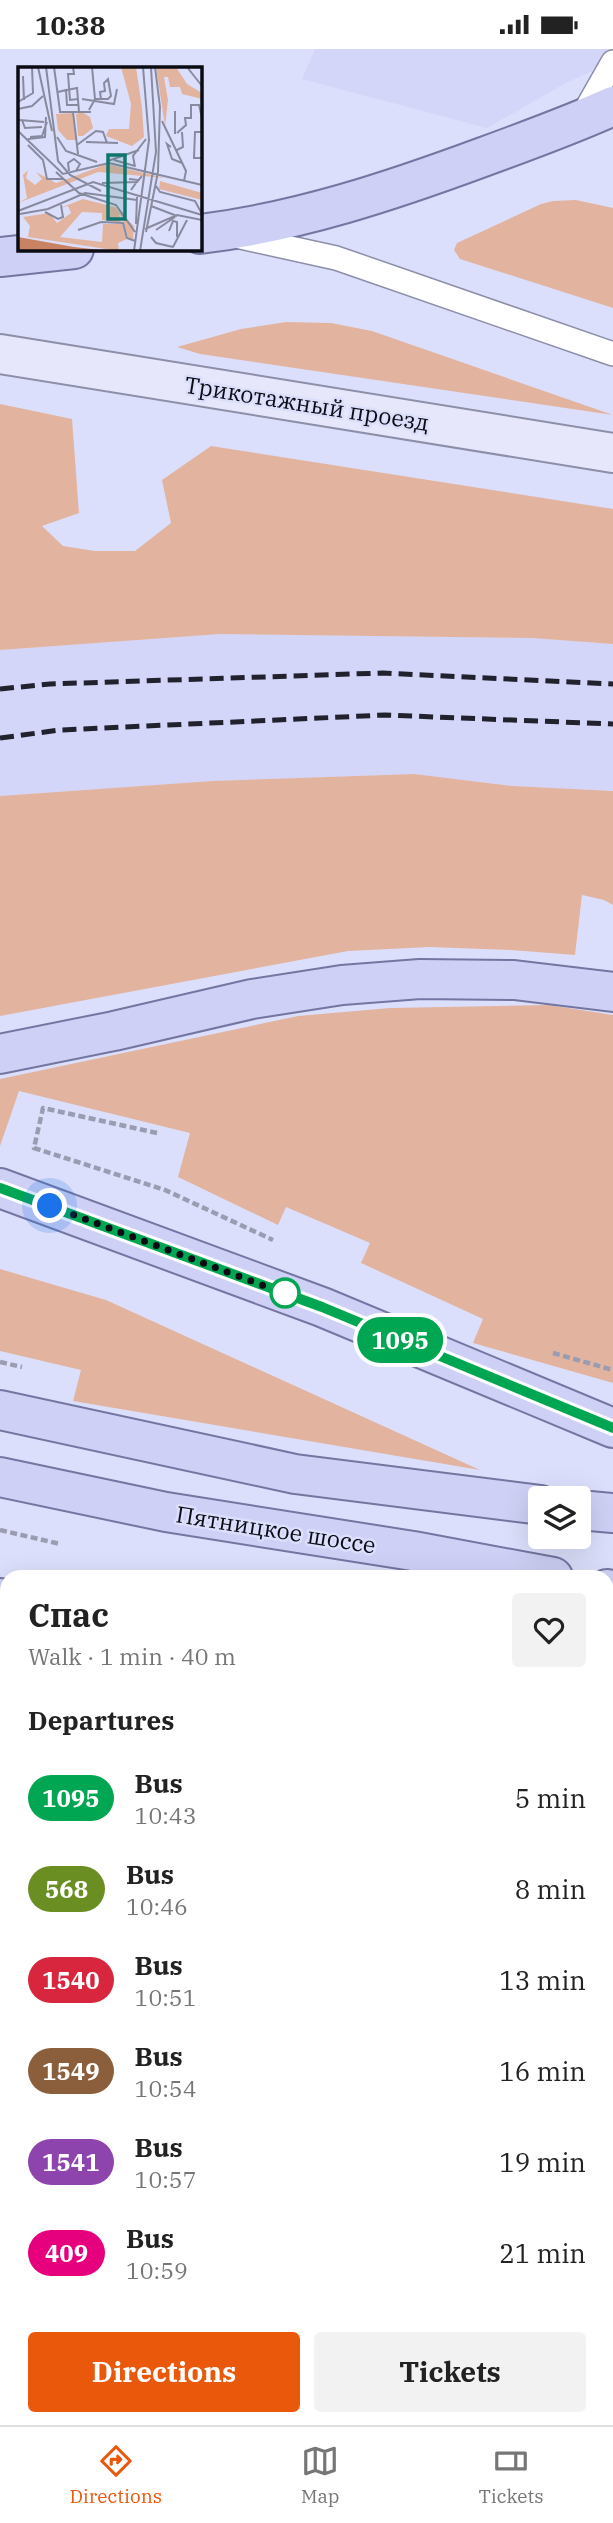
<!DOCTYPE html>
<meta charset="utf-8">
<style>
:root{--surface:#fff;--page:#f2f2f2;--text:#222;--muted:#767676;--line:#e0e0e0;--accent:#ea580c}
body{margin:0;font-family:"IBM Plex Serif",serif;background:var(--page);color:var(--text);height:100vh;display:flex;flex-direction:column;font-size:26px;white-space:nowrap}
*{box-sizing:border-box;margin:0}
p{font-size:23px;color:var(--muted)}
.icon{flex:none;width:38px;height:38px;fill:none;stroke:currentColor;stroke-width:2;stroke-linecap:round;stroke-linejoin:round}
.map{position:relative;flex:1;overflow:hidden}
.details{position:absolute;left:0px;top:1521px;width:614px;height:856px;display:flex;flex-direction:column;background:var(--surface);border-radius:21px 21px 0 0;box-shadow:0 7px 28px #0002}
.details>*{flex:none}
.badge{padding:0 14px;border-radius:23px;font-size:24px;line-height:46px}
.controls{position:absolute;left:528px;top:1437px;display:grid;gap:14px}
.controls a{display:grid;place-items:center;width:63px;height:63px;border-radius:7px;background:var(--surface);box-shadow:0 7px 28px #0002;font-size:35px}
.you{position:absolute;width:35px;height:35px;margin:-18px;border:5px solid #fff;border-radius:50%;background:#1a73e8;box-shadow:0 0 0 10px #1a73e833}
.map>.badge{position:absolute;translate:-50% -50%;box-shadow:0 0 0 4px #fff}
h2{padding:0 28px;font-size:26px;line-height:63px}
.round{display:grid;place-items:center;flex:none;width:74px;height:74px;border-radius:7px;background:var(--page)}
.head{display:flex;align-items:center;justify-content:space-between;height:119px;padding:0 28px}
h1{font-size:33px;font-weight:700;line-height:52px}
.action{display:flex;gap:14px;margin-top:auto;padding:14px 28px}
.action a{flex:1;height:80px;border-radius:7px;background:var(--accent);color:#fff;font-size:28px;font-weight:700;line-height:80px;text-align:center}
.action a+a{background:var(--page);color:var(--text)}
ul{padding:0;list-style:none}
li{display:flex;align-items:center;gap:21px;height:91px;padding:0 28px}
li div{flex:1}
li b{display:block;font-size:26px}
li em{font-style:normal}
li .badge{min-width:77px;font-weight:700;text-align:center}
.status{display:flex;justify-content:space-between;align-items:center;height:49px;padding:0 35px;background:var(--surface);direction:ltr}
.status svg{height:19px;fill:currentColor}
.tabs{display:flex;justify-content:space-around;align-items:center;height:98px;border-top:2px solid var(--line);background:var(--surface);font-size:19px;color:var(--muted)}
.tabs a{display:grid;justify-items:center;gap:4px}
.tabs .current{color:var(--accent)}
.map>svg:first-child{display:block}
.built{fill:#d3d5f9}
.green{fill:#e2b4a0}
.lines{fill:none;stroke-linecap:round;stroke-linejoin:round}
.service-casing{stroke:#8d8fa9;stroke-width:26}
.secondary-casing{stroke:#8d8fa9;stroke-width:42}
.primary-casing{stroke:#7476a2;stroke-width:42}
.path{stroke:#9a9cb2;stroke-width:4.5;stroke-dasharray:7 3.5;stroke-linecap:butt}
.service{stroke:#fff;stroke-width:23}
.secondary{stroke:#e6e7fa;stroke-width:38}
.primary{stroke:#ced0f5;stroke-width:38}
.rail{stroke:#21222d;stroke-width:5;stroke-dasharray:14 7;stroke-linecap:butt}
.line-casing{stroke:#fff;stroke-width:16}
.line{stroke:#00a651;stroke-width:10}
.walk{stroke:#0b0b14;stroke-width:7;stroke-dasharray:0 12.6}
.stop-dot{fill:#fff;stroke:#00a651;stroke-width:3.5}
.labels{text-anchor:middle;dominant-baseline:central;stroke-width:5;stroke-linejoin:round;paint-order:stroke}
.street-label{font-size:23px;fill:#0b0b14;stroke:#dcdffb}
.inset-road{fill:none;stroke:#888a9f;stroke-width:2}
.view{fill:#0f766e;fill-opacity:0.15;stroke:#0f766e;stroke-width:3.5}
.inset-edge{fill:none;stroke:#0b0b14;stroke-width:3.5}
</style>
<div class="status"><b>10:38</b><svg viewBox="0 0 49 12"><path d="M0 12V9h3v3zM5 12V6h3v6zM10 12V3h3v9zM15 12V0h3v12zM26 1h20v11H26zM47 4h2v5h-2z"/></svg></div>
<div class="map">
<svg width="613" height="2376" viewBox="0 0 613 2376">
<rect width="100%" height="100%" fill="#dcdffb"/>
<path class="built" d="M315,0H613V12L564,35L487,79L302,30Z
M220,585L532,589L613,595V742L513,737L414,725L212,732L0,747V601Z"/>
<path class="green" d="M576,151L613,159V259L460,210L454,201L457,194L541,155L553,152Z
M286,273L331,274L372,282L613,366L200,305L177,298L241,280Z
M0,355L72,370L79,464L42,477L63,497L95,502H135L171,474L162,431L211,397L613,460V595L532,589L220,585L0,601Z
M414,725L513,737L613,742V856L604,851L582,846L575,906L511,901L429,898L348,902L0,967V747L212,732Z
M549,956L613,966V1334L473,1294L483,1270L361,1214L370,1194L286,1158L278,1176L178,1128L190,1084L19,1042L0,1097V1030L298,967L390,959Z
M0,1220L106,1251L480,1421L73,1352L81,1321L0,1302Z
M607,1676L613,1677V1886L607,1885Z
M0,1920L7,1921V2370H469L471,2376H0Z
M607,1945H613V2175L607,2169Z
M607,2273L613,2279V2376H514L512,2370H607Z"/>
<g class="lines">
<defs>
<path id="service" d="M580,71L613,13
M236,187L336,209L613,305
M607,1921H613"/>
<path id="secondary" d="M0,305L613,404"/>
<path id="primary" d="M200,185C298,173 391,142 483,108C527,92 571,76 613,57
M0,208L74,200
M0,1005L114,982L252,950L342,936L420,930L514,931L613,943
M0,1139L322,1258L613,1379
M0,1361L295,1425L541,1456
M0,1428L166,1463L413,1502L553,1528
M579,1461L613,1464
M607,1540L613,1541
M0,1549L7,1551
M607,1589H613
M607,1640L613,1641
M0,1724L7,1727
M0,1778L7,1781
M607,2206L613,2213"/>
</defs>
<use href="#service" class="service-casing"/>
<use href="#secondary" class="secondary-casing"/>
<use href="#primary" class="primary-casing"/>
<path class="path" d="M157,1084L43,1059L34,1099L165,1141L273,1191
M553,1304L613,1321
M0,1313L22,1318
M0,1481L60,1495
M0,1640L7,1642
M0,1861H7
M492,2370L494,2376"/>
<use href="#service" class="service"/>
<use href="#secondary" class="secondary"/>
<use href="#primary" class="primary"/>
<path class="rail" d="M0,640L50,635L383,624L613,635
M0,689L60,681L385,666L613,675"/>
</g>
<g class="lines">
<defs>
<path id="line" d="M0,1139L322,1258L613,1379"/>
</defs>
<use href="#line" class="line-casing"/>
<use href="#line" class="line"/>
<path class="walk" d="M50,1157L297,1249L285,1244"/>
</g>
<circle class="stop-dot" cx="285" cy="1244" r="14"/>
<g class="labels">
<g class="street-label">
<text transform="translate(307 354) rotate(9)">Трикотажный проезд</text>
<text transform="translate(276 1480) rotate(9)">Пятницкое шоссе</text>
</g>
</g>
<g transform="translate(18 18)">
<rect width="184" height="184" fill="#dcdffb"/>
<path d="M103,0H118L124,41L126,70L114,79L88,69L91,62H111L113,37ZM138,0H158L169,17L184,26V32L164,27L162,20H152L150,10H146L150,33L147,59ZM64,45L72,50L75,61L65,69H60L58,47ZM55,46L58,73H49L40,63L38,47ZM89,97L147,111L80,105L0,136L9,131L5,108L10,103L8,111L17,118L24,112L18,105L38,116ZM142,114L184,126V133L141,122ZM65,132L97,140L116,159L115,173H111L104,150L101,147L103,156L84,153V146L64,145L42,170L84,175L85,157H104L109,172L100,176L101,184L10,170L12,159L5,150L31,146L39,156L53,146L50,139L42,141Z" fill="#e2b4a0"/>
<path d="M0,170L56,180L92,184H0Z" fill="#c98262"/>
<path class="inset-road" d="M20,0L34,64M28,0L40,94L52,108L83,124M36,0L42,44M55,0L56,7H50L52,33L60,32M74,0L77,32M137,0L142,40M169,0L184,19M5,9L6,33M49,23L59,21L61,45M40,25L48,23L49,38H60M64,32L96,37L99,22M0,35L15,26L14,0M0,42L14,39L25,29M71,43L77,32H90L93,29L90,12L86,16L87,24L82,25L83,32M157,44V67M41,45H73M55,45L60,87M1,53L26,55M4,53L7,61L24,60M144,54L168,104L166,114M0,64L45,107L91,96L184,118M184,65H177L176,91H184M159,66L168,58L167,51H173V38H181L184,51M12,70L24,69L29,55M39,70L48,84L79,95M10,72L27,70L28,50M68,75L100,76M10,78L25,93L29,112H45M59,78L78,64L85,65L89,76M153,80L149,77L154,92L164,96M159,83L165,80L164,65M96,93L117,99M90,94L121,83M117,100L115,89L128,72M51,104L50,96L56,92L62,97L58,104M38,105L61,126L98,138L117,165M111,112L120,113L113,123M84,116L119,115L124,109M138,119L142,125L177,134L184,147M133,139L159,149M0,144L75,115L184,148M27,145L40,152L45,150L43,138M2,147L30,142L67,126L119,133M118,157L119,130M127,162L159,148L184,153M60,163L83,155L105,156L109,171L117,174M138,163L157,150M151,164L155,154L159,155V170M128,165L140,105L142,39M133,170L138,176L155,180M155,180L169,153M116,184L131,73L125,0M122,184L138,85L133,0"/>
<path class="view" d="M90,88H107V152H90Z"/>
<rect width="184" height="184" class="inset-edge"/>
</g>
</svg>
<div class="controls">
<a><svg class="icon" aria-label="layers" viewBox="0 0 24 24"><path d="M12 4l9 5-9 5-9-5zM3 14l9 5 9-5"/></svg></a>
</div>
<div class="you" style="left:50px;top:1157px"></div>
<b class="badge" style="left:400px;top:1291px;background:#00a651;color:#fff">1095</b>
<section class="details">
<div class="head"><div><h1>Спас</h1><p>Walk · 1 min · 40 m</p></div><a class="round"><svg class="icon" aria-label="heart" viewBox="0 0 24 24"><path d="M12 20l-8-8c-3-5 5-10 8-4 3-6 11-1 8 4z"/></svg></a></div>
<h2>Departures</h2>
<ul>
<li><span class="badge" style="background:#00a651;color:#fff">1095</span><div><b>Bus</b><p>10:43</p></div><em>5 min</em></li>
<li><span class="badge" style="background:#6b8e23;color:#fff">568</span><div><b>Bus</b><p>10:46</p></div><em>8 min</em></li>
<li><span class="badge" style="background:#d7263d;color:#fff">1540</span><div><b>Bus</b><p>10:51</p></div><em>13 min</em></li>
<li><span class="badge" style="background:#8b5e3c;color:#fff">1549</span><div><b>Bus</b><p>10:54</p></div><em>16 min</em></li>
<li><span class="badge" style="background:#8e44ad;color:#fff">1541</span><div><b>Bus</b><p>10:57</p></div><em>19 min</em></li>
<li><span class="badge" style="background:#e6007e;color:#fff">409</span><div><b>Bus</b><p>10:59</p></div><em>21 min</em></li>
</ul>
<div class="action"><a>Directions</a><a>Tickets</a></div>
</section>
</div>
<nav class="tabs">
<a class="current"><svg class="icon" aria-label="directions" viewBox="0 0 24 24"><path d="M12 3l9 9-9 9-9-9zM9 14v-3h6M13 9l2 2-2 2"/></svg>Directions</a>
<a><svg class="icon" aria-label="map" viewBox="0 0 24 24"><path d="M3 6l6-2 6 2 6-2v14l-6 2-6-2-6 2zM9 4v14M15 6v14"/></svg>Map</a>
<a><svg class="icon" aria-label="tickets" viewBox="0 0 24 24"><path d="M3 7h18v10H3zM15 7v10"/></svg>Tickets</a>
</nav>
